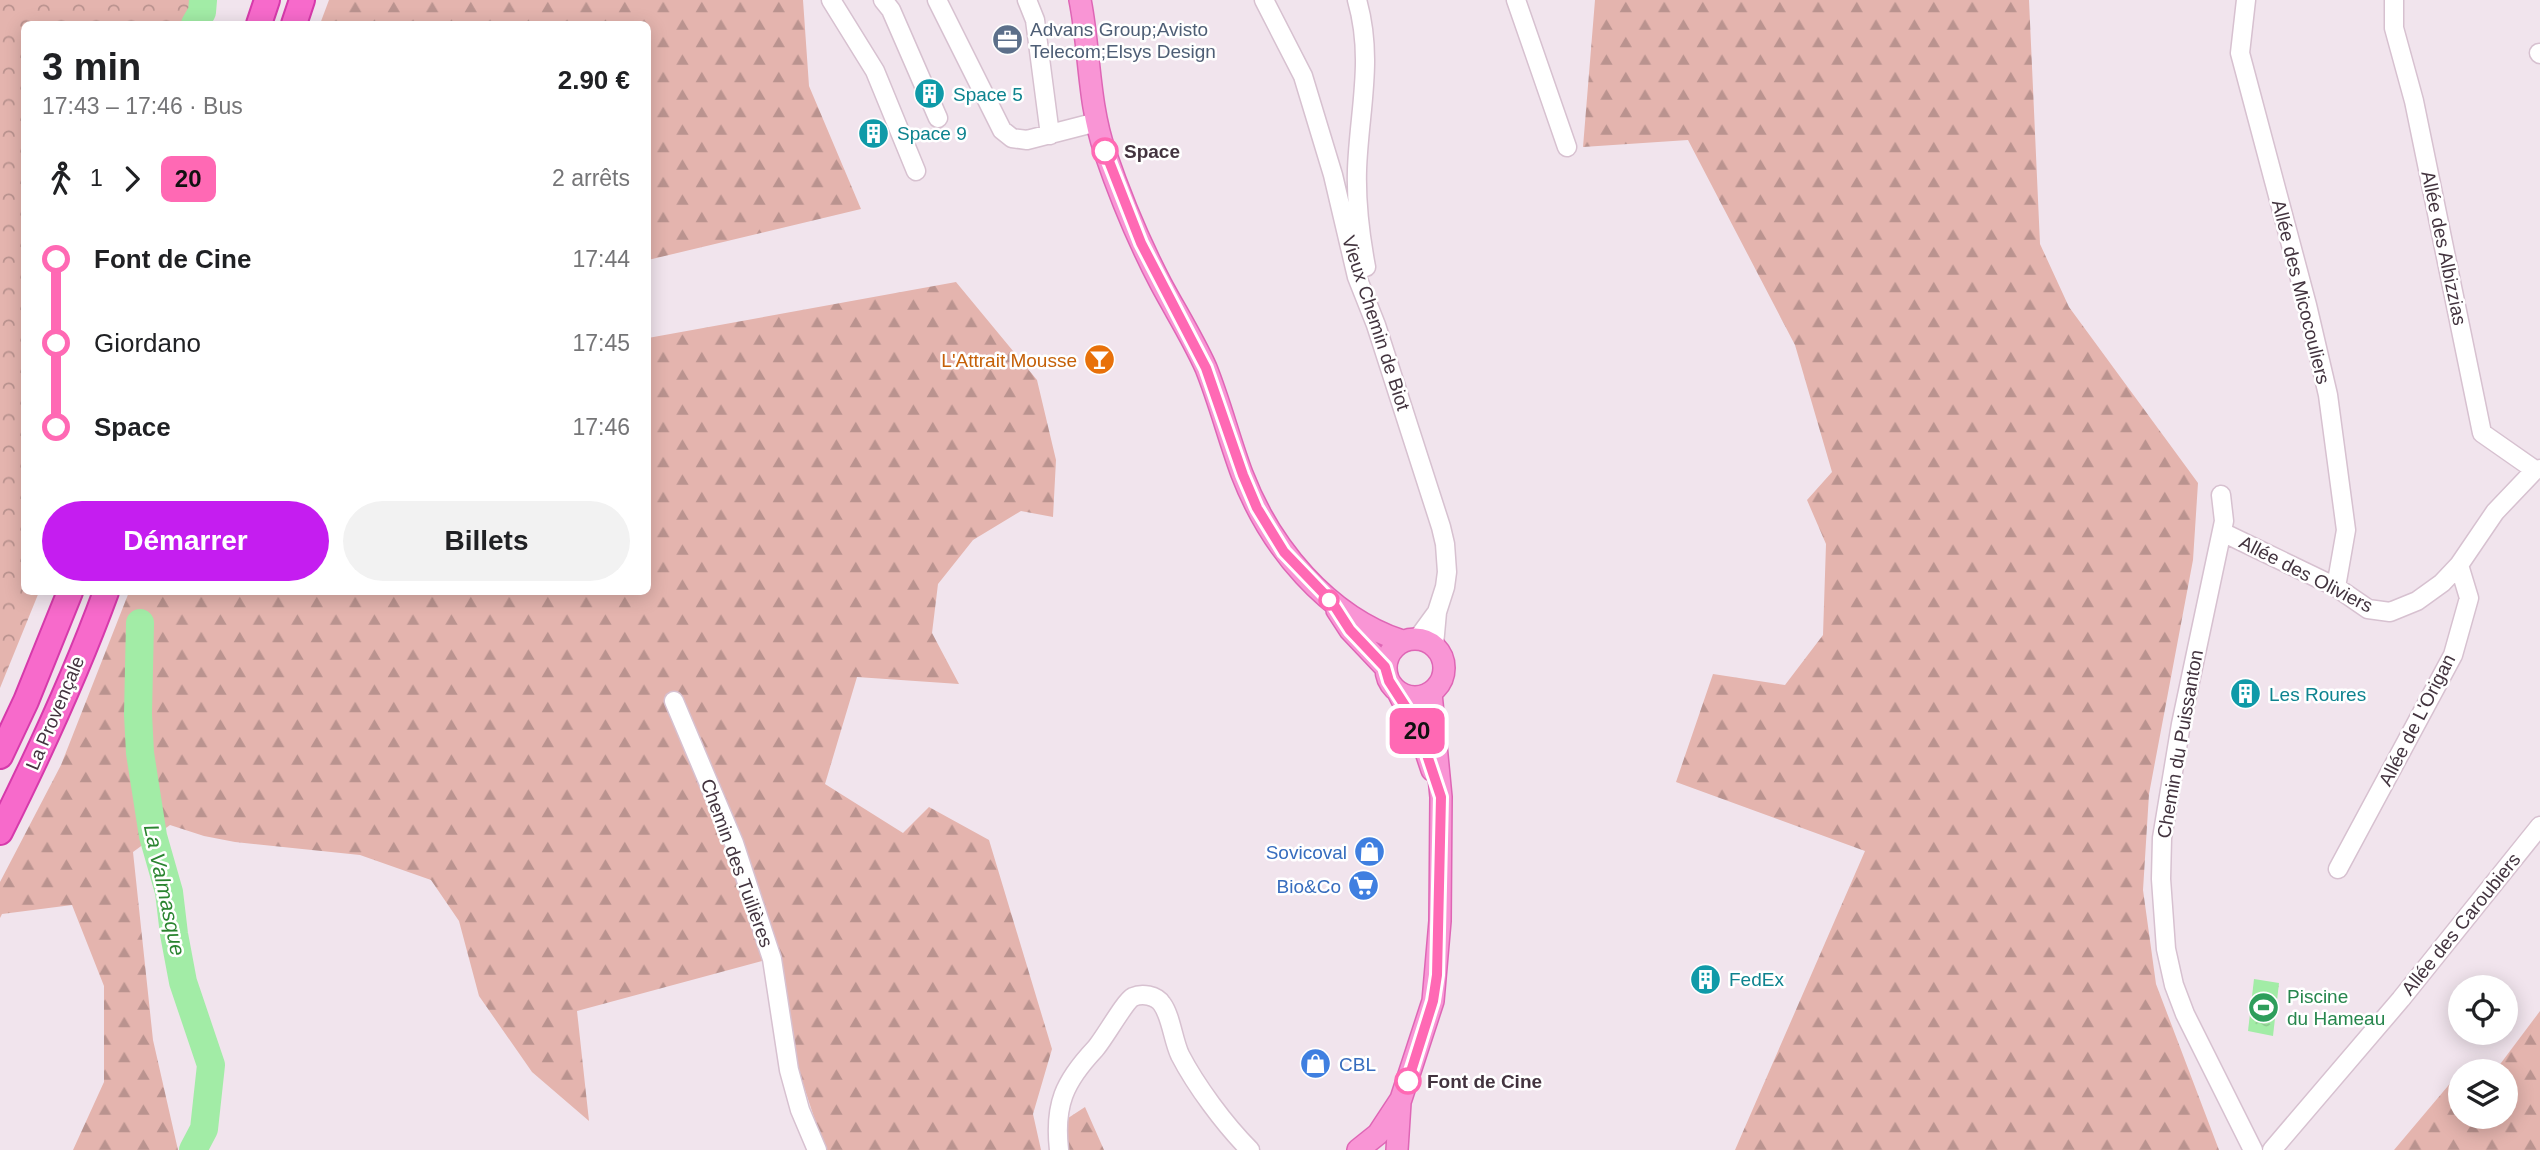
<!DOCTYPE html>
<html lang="fr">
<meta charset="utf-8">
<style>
:root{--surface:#fff;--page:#f2f2f2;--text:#202124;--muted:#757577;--accent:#c51df0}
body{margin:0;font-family:Helvetica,sans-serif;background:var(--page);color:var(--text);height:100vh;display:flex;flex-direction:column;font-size:26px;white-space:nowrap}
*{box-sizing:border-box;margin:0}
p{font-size:23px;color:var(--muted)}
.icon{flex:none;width:38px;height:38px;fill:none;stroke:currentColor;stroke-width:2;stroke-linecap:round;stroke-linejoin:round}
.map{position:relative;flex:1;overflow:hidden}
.details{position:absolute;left:21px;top:21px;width:630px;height:574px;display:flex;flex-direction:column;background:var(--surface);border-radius:10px;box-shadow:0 4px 18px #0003}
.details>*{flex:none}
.badge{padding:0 14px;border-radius:10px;font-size:24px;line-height:46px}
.buttons{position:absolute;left:2448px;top:975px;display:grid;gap:14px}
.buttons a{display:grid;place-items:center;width:70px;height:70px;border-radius:50%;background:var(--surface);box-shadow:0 4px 18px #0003;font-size:35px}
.map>.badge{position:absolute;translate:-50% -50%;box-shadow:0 0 0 4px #fff}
.legs{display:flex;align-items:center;gap:10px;height:77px;padding:0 21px;font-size:23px}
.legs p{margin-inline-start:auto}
.summary{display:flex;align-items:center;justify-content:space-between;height:119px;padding:0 21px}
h1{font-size:38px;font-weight:700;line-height:52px}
.action{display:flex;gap:14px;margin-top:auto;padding:14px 21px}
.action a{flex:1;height:80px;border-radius:42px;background:var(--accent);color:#fff;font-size:28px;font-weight:700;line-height:80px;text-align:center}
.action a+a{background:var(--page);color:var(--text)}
ul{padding:0 21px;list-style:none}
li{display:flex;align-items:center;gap:24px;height:84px;font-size:26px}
li i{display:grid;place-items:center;width:10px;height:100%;margin:0 9px;background:currentColor}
li i::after{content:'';width:18px;height:18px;margin:-9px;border:5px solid;border-radius:50%;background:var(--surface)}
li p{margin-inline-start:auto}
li:first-child i{background:linear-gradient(#0000 50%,currentColor 0)}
li:last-child i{background:linear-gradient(currentColor 50%,#0000 0)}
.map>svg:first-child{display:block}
.forest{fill:url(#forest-firs)}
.park{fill:url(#park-crowns)}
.water{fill:url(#water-ripples)}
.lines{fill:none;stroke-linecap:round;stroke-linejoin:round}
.river{stroke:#a2eca6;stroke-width:28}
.minor-casing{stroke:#d7c1d0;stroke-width:21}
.major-casing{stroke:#de66b5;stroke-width:24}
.highway-casing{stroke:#d63aab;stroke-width:28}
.minor{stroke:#fff;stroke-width:18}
.major{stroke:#f995d5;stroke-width:21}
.highway{stroke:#f76acb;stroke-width:24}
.line-1-casing{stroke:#fff;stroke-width:16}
.line-1{stroke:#ff69b4;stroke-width:10}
.stop-1-dot{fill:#fff;stroke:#ff69b4;stroke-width:3.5}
.labels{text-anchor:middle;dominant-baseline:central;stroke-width:5;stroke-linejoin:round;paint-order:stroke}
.service-label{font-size:19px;fill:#4e5e75;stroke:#fff;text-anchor:start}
.culture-label{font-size:19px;fill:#0d838f;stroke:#fff;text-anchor:start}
.stop-label{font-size:19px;font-weight:bold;fill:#43343f;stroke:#fff;text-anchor:start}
.street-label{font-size:19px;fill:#43343f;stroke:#fff}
.food-label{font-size:19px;fill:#c56008;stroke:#fff;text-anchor:end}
.shop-label{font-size:19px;fill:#366cbe;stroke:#fff;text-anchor:end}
.leisure-label{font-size:19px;fill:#27864d;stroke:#fff;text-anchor:start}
.water-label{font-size:21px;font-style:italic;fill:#2a8430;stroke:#fff}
</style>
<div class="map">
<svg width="2540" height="1150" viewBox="0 0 2540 1150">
<defs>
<pattern id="forest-firs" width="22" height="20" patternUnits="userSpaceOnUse" patternTransform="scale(1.75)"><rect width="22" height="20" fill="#e4b4ae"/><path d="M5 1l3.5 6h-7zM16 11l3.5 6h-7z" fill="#ba938f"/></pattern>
<pattern id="park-crowns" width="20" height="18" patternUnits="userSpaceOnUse" patternTransform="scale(1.75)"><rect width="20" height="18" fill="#e4b4ae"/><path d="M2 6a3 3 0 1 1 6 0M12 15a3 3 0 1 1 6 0" fill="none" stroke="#ba938f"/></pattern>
<pattern id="water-ripples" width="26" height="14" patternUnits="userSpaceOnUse" patternTransform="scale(1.75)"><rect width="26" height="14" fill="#a2eca6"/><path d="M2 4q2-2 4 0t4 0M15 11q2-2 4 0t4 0" fill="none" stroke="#8dcb90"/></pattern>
</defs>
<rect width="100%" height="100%" fill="#f1e4ed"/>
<path class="forest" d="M329,0H803L809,86L861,209L648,260V24H320Z
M1595,0H2029L2040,244L2069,307L2198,483L2193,560L2149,794L2143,890L2156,984L2219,1150H1735L1865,851L1676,782L1713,674L1785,685L1823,635L1826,544L1807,500L1832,472L1795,345L1688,140L1583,147Z
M956,282L1037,380L1056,460L1053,517L1021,511L973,540L938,584L932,633L959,684L857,677L825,784L903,833L929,807L989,840L1052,1049L1033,1114L1041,1150H825L762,961L577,1011L589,1121L532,1072L479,996L459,921L431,880L360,855L235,842L204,836L170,825L133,852L153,1040L178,1150H73L104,1082V986L72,905L2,914L0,918V882L61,765L129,592H648V338Z
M2540,1011V1150H2394L2453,1080L2460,1081V1116H2506V1071H2495Z
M1085,1107L1104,1150H1067L1062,1122Z"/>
<path class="park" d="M0,0H194L181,24H24V592H39L0,688Z"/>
<path class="water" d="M2254,979L2279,983L2273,1036L2248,1031Z"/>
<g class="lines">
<path class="river" d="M195,24L202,12L203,0
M140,623L138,714L140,753L153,836L169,892L174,934L183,982L211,1065L204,1129L193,1150"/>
<defs>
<path id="minor" d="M831,0L875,71L916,171
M883,0L891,10L938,118
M937,0L1002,130L1012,138L1027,140L1097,122
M1027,0L1035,20L1050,135
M1264,0L1303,76L1333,175L1357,277L1376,325L1441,527L1445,544L1447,572L1445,587L1437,612L1434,645
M1357,0C1374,59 1359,111 1357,170C1356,203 1360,235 1366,267
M1516,0L1567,147
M2246,0L2240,53L2307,305L2328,395L2346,530L2336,587
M2394,0V28L2414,101L2482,433L2535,470
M2539,53L2540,54
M2221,495L2224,521L2181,724L2162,838L2161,879L2166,949L2174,985L2185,1014L2253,1150
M2222,532L2336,587L2368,609L2390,612L2417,601L2442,583L2459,565L2495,512L2535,470L2540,469
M1418,638L1437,612
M674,701L734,843L772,959L789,1070L800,1110L817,1150
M2338,869L2453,655L2469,598L2459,565
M1059,1150C1054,1105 1064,1082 1095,1049C1104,1039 1125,1001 1133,997C1142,993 1156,995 1162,1004C1171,1016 1173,1040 1180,1055C1196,1086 1225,1125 1250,1150
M2272,1150L2401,999L2540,826"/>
<path id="major" d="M1080,0C1090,50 1088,103 1105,152C1120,196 1139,242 1161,284C1176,312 1193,339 1206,368C1220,403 1229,439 1242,474C1270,547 1327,616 1402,641
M1337,610L1350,630L1385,667
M1386 668a29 29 0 1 1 58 0a29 29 0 1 1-58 0Z
M1398,692L1422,740L1432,770
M1358,1150L1378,1134L1401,1099L1433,1001L1440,921L1441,797L1431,693
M1397,1150L1400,1103"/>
<path id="highway" d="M259,24L267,0
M294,24L302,0
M0,756L26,701L70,592
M0,832C39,754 76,674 106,592"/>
</defs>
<use href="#minor" class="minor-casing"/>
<use href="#major" class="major-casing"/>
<use href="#highway" class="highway-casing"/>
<use href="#minor" class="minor"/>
<use href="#major" class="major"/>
<use href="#highway" class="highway"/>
</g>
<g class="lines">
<defs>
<path id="line-1" d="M1105,151L1141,243L1206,368L1243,475L1257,508L1284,552L1332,602L1350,630L1385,667L1389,681L1409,712L1422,740L1441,797L1437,975L1433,1001L1408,1081"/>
</defs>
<use href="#line-1" class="line-1-casing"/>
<use href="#line-1" class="line-1"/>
</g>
<defs>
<symbol id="office-disc" viewBox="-11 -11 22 22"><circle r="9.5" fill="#5c6f8a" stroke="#fff"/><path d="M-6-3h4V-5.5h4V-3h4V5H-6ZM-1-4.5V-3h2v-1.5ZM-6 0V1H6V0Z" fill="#fff"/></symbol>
<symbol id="building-disc" viewBox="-11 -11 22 22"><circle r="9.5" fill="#0f9aa8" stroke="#fff"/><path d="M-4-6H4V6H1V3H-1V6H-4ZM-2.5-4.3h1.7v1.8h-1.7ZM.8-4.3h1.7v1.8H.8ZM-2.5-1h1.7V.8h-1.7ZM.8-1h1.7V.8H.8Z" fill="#fff"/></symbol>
<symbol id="bar-disc" viewBox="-11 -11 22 22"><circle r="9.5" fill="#e8710a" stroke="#fff"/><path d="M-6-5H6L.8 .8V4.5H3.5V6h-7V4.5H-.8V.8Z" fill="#fff"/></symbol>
<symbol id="shop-disc" viewBox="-11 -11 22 22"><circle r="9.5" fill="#3f7fe0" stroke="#fff"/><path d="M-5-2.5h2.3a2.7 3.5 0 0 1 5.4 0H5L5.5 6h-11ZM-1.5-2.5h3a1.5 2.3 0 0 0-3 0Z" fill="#fff"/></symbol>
<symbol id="supermarket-disc" viewBox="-11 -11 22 22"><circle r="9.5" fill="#3f7fe0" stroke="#fff"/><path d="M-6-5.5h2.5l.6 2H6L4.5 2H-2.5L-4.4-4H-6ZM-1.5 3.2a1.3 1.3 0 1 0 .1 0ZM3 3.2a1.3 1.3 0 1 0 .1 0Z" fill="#fff"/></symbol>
<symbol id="stadium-disc" viewBox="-11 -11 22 22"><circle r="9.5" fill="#2e9e5b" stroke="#fff"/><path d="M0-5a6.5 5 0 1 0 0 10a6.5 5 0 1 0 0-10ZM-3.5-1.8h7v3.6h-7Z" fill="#fff"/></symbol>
</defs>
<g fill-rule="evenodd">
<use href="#office-disc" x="990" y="22" width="35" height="35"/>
<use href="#building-disc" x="912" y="76" width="35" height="35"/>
<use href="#building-disc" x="856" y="116" width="35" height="35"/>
<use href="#bar-disc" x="1082" y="342" width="35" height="35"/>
<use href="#building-disc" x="2228" y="676" width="35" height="35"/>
<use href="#shop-disc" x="1352" y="834" width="35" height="35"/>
<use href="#supermarket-disc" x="1346" y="868" width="35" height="35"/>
<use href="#building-disc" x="1688" y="962" width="35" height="35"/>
<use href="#stadium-disc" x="2246" y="990" width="35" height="35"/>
<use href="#shop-disc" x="1298" y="1046" width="35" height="35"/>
</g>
<g class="stop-1-dot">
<circle cx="1105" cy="151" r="12"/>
<circle cx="1329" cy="600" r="9"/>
<circle cx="1408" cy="1081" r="12"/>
</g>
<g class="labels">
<g class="service-label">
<text x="1030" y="29">Advans Group;Avisto<tspan x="1030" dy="22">Telecom;Elsys Design</tspan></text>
</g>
<g class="culture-label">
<text x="953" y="94">Space 5</text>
<text x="897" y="133">Space 9</text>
<text x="2269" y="694">Les Roures</text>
<text x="1729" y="979">FedEx</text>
</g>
<g class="stop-label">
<text x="1124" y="151">Space</text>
<text x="1427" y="1081">Font de Cine</text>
</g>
<g class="street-label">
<text transform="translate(2444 248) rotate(78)">Allée des Albizzias</text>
<text transform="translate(2301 292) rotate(76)">Allée des Micocouliers</text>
<text transform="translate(1376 323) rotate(72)">Vieux Chemin de Biot</text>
<text transform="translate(2306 574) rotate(27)">Allée des Oliviers</text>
<text transform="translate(55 713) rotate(-67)">La Provençale</text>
<text transform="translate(2417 720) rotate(-63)">Allée de L'Origan</text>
<text transform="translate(2180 744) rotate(-80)">Chemin du Puissanton</text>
<text transform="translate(737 863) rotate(70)">Chemin des Tuilières</text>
<text transform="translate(2461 924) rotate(-51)">Allée des Caroubiers</text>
</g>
<g class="food-label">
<text x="1077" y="360">L'Attrait Mousse</text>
</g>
<g class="shop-label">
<text x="1347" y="852">Sovicoval</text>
<text x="1341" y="886">Bio&amp;Co</text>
<text x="1339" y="1064" text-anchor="start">CBL</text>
</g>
<g class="leisure-label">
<text x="2287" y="996">Piscine<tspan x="2287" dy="22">du Hameau</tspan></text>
</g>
<g class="water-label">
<text transform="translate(165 890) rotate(78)">La Valmasque</text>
</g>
</g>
</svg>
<div class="buttons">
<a><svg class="icon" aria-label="locate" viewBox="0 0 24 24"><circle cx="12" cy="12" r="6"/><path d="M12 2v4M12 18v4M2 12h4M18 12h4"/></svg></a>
<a><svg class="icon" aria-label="layers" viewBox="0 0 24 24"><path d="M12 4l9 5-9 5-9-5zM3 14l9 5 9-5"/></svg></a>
</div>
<b class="badge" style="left:1417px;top:731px;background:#ff69b4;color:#111">20</b>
<section class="details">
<div class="summary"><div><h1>3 min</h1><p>17:43 – 17:46 · Bus</p></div><b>2.90 €</b></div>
<div class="legs"><svg class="icon" aria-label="walk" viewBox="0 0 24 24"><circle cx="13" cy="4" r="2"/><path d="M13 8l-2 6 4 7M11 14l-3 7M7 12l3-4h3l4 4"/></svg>1<svg class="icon" aria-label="forward" viewBox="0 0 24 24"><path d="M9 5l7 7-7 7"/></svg><b class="badge" style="background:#ff69b4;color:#111">20</b><p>2 arrêts</p></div>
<ul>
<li><i style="color:#ff69b4"></i><b>Font de Cine</b><p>17:44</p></li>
<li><i style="color:#ff69b4"></i><span>Giordano</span><p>17:45</p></li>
<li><i style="color:#ff69b4"></i><b>Space</b><p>17:46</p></li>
</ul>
<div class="action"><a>Démarrer</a><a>Billets</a></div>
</section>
</div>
